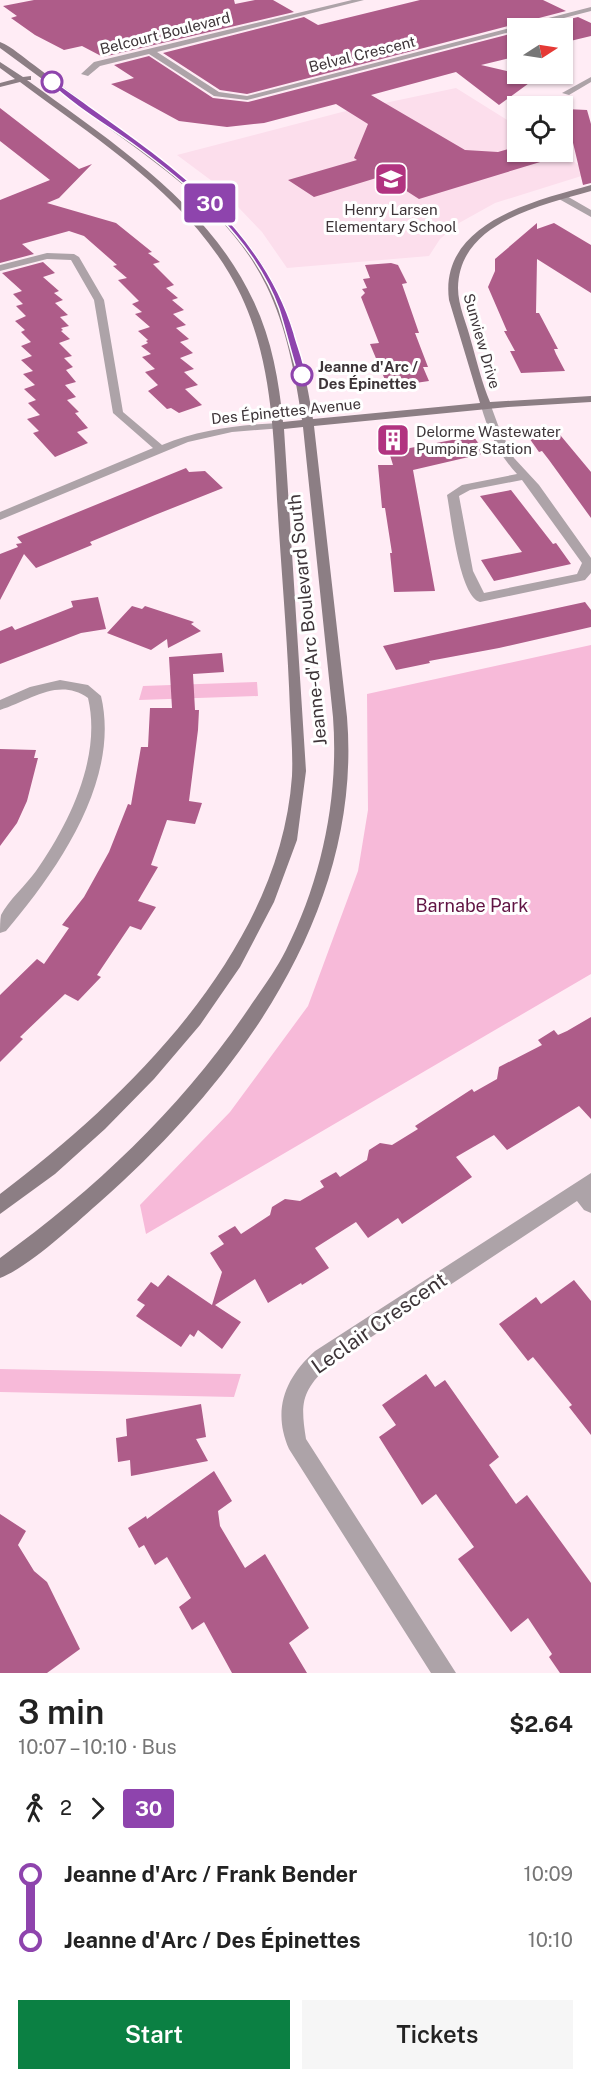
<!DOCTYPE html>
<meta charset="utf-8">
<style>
:root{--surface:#fff;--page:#f6f6f6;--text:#222;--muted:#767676;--accent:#0b8043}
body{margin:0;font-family:"Public Sans",sans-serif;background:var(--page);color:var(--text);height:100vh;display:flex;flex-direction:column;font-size:22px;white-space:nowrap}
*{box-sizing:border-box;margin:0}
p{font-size:20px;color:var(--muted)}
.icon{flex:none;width:33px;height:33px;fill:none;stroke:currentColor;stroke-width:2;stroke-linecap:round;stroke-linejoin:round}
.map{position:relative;height:1673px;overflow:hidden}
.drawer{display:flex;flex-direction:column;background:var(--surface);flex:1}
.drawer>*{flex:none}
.badge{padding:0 12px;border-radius:4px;font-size:21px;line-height:39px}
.needle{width:39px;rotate:78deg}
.tools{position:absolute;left:507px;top:18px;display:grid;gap:12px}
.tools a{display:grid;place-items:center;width:66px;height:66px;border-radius:0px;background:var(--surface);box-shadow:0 2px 4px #0004;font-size:30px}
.map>.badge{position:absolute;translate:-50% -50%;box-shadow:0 0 0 3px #fff}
.legs{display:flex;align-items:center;gap:9px;height:66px;padding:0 18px;font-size:20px}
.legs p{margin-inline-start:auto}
.head{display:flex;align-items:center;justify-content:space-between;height:102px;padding:0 18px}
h1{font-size:33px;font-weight:600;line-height:45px}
.primary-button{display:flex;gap:12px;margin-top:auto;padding:12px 18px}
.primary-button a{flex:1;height:69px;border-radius:0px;background:var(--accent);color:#fff;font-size:24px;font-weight:600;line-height:69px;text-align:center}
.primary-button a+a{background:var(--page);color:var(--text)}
ul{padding:0 18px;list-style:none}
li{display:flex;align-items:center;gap:21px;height:66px;font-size:22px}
li i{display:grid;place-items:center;width:9px;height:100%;margin:0 8px;background:currentColor}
li i::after{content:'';width:15px;height:15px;margin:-8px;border:4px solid;border-radius:50%;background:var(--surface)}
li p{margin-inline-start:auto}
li:first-child i{background:linear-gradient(#0000 50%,currentColor 0)}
li:last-child i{background:linear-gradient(currentColor 50%,#0000 0)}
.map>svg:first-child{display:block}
.built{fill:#fcdeec}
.green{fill:#f7bad9}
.building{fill:#ae5c89}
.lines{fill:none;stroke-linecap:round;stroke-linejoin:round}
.street{fill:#ada3a8;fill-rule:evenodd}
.secondary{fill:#8c7e84;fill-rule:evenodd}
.line-1{fill:#8e44ad;stroke:#fff;stroke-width:1.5}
.stop-1-dot{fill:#fff;stroke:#8e44ad;stroke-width:3}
.labels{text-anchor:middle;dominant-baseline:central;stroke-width:6;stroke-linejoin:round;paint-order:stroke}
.far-street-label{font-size:15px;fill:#3e3539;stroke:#fff}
.far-poi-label{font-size:15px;fill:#3e3539;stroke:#fff}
.far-stop-label{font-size:15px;font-weight:bold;fill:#3e3539;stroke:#fff;text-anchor:start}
.street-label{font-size:18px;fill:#3e3539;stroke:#fff}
.park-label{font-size:18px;fill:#611544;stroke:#fff}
.near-street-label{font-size:21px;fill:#3e3539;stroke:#fff}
</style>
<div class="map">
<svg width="591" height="1673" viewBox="0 0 591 1673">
<rect width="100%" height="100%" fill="#ffecf5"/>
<path class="built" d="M456,88L517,126L518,152H559L591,173L495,203L459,223L440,239L429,256L287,268L262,232L216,184L177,155L342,112Z"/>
<path class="green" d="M591,645V974L146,1234L140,1205L230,1112L308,1006L358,871L368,810L367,694Z
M257,682L258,696L139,700L143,686Z
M0,1369L241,1374L234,1397L0,1392Z"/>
<path class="building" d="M34,0H234L235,4L255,0H273L294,12L103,57L82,46L64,50L35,35L11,18L17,16L3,6Z
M420,0H543L566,11L247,94L220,90L163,53L304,17L318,25Z
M578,17L591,23V36L562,43V28H532Z
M518,32V56L481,65L536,78L499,105L456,72L371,95L465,150L498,152L518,146V152H559L560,156L419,199L383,176L314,197L288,180L357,160L354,158L368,124L336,104L264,123L227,127L179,121L111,84L134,78L114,65L149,56L213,98L248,102Z
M0,108L79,169L92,164L59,198L47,203L116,223L152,252L148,253L160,262L153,264L174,285L166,288L178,298L172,300L184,310L173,314L186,325L176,328L189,339L180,342L193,353L180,358L194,369L184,372L198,385L185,389L202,405L179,413L171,408L167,409L148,391L158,385L145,372L155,369L142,357L151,354L141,346L148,343L146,341L148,340L138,331L150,327L135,314L142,312L132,304L139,301L118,280L127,278L113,266L117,265L84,236L69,231L22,244L34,254L0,263V200L50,180L0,141Z
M565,109L587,110L591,124V183L583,185Z
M537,223V229L554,223L591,245V293L537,259L536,313H539L558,349H554L556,354L565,371L521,373L510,351H515L504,331H507L488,287L495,271V259Z
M43,262L55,273L43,277L59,291L54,293L63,300L55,303L68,315L60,317L69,326L61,328L63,330L61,331L70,339L59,343L72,356L64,358L73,367L66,370L76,382L65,385L76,397L67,400L79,412L75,413L88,428L77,432L88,443L55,457L33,433L39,431L27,419L40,415L28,403L36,400L24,389L35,385L23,374L33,371L21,360L32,356L21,346L31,342L21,332L25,330L15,321L26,316L16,306L23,304L13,294L22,291L2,273Z
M391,263L398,265L407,283L402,284L419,333H415L428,367H423L429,381L388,387L370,344L379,343L361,297L365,293L362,289L367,288L363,279L370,278L365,265Z
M556,430L591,472V518L549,460L542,451L539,452L527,435Z
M473,436L486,453L413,470L435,591L394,592L390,553H392L385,508H382L378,465H393L389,452Z
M186,468L189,472L205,471L223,488L155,515L90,542L92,545L36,568L24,554L0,600V554L18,547L16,544L22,543L17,537Z
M511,490L553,544L556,543L571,564L494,581L481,560L522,552L480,496Z
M98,597L106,629L81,633L0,664V631L12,626L15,630L73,607L71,601Z
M585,602L591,610V627L499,648L429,661L430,663L396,670L383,646Z
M132,606L142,609L145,606L194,622L191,624L201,631L168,648L167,639L151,650L107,633Z
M222,653L224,672L193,674L195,710H199L198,730L189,801L202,803L195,824L167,820L151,865L158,867L138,901L156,907L141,930L130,926L97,975L101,977L78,1001L65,994L20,1037L23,1039L0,1062V995L37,959L44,964L69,928L62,925L84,897L109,852L128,804L131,805L141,747H148L150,708H172L169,657Z
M0,749L36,750L34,758H38L27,801L17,823L0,846Z
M591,1017V1119L579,1106L507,1150L494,1135L456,1157L472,1177L402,1224L398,1218L368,1238L356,1222L315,1248L329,1268L302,1285L301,1283L268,1303L255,1279L215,1305L241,1322L222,1349L198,1330L194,1337L190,1334L181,1347L136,1316L145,1305L137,1300L151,1282L158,1287L168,1275L212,1305L222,1272L210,1253L224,1244L218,1236L235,1226L241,1234L270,1215L272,1207L285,1199L300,1201L324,1187L320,1181L336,1172L340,1177L367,1160L369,1150L380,1143L392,1145L418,1129L415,1126L472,1089L474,1092L497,1079L499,1067L542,1045L538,1040L554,1030L558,1035L567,1031Z
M574,1280L591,1301V1435L569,1407L572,1405L533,1357L528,1361L499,1324L536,1297L541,1304Z
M426,1374L435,1387L445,1380L499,1457L489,1465L516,1504L527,1495L591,1583V1673H560L549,1657L552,1654L528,1618L511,1632L458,1559L474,1547L436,1494L422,1505L379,1437L396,1425L382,1405Z
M201,1404L206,1437L196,1439L208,1461L131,1476L130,1460L118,1462L116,1438L127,1436L126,1419Z
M214,1471L232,1501L218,1511L220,1526L245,1568L265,1554L309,1628L289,1643L307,1673H232L204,1622L192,1630L179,1607L191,1598L167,1557L155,1565L144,1545L139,1548L128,1528L146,1516L147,1519Z
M0,1514L26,1531L18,1545L34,1571L47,1582L80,1649L47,1673H0Z"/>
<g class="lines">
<path class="street" d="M352,0H364L157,52L219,92L247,96L591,7V11L247,100L214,96L149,54L100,66L88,76L81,74L94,62Z
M591,77V82L569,95L562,93Z
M559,195H565L591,210V217L559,199Z
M47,253L74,254L79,257L104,300L123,412L162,445C200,429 239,425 279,423L283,424V428L232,432L188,442L0,520V512L153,448L113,413L94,300L71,260L47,259L0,271V265Z
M486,403L491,406L498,425L514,458L539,485L591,558V573L585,580L480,602C459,596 451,515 447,495L462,485L517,474C499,455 488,431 481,406ZM522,480L582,563L577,574L484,593L473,571L459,496L470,490Z
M60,680L88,685L101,696C121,780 57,871 6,931L0,933C0,928 0,920 1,915C8,901 26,885 36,871C69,824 102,757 88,698C58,677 30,701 0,710V700L30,687Z
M591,1173V1213L584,1210L577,1201L329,1365C302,1391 300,1402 306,1439L456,1673H431L289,1449C272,1410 285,1378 315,1351Z"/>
<path class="secondary" d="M0,42C12,47 23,57 34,65C54,80 75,96 96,111C226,206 287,251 313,419L480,403L449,300C439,223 534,201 591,185V191C540,206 459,222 458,288C458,306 467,324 471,341C477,362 482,383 490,402L591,396V402L508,407L314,426L347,717C363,910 239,1079 101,1201C76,1223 29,1267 0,1278V1258C97,1188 182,1107 249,1008C262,989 276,970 286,950C322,879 339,796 333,717L303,427L284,429L306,771L297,840L274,902L240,967L200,1025L154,1079L105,1129L55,1174L0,1214V1194C130,1096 280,949 292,776C293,754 291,732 290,710C288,650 283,591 279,531C273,444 276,351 229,273C180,191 95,138 20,82L0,87V83L15,79L0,68V62L23,77L31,76V80H27C113,143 208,203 254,302C272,340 279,382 283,422L302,420C295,374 287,328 266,285C232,216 170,173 110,129C73,102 37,75 0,48Z"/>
</g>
<path class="line-1" d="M54,81C149,150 258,214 294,333C297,346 306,365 305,377L298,375C291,353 286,331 279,309C254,240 194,189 137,147C108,126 75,107 49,82Z"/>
<defs>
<symbol id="school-square" viewBox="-11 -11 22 22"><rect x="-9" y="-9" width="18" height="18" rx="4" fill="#b13380" stroke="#fff"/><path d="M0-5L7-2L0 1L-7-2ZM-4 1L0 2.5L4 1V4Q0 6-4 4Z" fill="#fff"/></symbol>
<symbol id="building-square" viewBox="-11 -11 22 22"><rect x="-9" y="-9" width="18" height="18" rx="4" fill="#b13380" stroke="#fff"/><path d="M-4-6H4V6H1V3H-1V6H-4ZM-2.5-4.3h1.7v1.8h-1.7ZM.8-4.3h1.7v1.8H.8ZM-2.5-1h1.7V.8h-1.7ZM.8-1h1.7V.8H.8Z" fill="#fff"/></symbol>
</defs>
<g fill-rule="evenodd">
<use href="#school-square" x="372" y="160" width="38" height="38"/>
<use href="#building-square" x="374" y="421" width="38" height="38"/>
</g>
<g class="stop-1-dot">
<circle cx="52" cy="82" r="10"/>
<circle cx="302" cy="375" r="10"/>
</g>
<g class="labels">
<g class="far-street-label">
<text transform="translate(165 33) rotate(-14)">Belcourt Boulevard</text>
<text transform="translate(362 54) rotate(-14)">Belval Crescent</text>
<text transform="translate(482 341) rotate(74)">Sunview Drive</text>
<text transform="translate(286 411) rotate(-6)">Des Épinettes Avenue</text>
</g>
<g class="far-poi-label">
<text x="391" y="209">Henry Larsen<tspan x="391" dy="17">Elementary School</tspan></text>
<text x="416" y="431" text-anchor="start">Delorme Wastewater<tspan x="416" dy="17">Pumping Station</tspan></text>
</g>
<g class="far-stop-label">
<text x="318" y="366">Jeanne d'Arc /<tspan x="318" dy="17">Des Épinettes</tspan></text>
</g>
<g class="street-label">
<text transform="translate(307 620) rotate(-96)">Jeanne-d'Arc Boulevard South</text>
</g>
<g class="park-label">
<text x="472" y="905">Barnabe Park</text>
</g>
<g class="near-street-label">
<text transform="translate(379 1323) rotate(-35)">Leclair Crescent</text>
</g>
</g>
</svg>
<div class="tools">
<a><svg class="needle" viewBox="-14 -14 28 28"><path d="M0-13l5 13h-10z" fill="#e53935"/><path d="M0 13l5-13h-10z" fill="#767676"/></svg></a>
<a><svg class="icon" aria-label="locate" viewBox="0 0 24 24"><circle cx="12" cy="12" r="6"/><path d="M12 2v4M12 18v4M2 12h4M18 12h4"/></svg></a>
</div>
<b class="badge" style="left:210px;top:203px;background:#8e44ad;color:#fff">30</b>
</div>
<section class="drawer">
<div class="head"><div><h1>3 min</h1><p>10:07 – 10:10 · Bus</p></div><b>$2.64</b></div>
<div class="legs"><svg class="icon" aria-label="walk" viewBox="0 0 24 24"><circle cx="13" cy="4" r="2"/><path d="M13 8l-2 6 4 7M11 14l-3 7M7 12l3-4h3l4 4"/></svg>2<svg class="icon" aria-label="forward" viewBox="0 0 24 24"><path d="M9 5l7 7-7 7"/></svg><b class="badge" style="background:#8e44ad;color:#fff">30</b></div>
<ul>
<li><i style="color:#8e44ad"></i><b>Jeanne d'Arc / Frank Bender</b><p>10:09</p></li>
<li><i style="color:#8e44ad"></i><b>Jeanne d'Arc / Des Épinettes</b><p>10:10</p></li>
</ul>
<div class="primary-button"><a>Start</a><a>Tickets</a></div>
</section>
